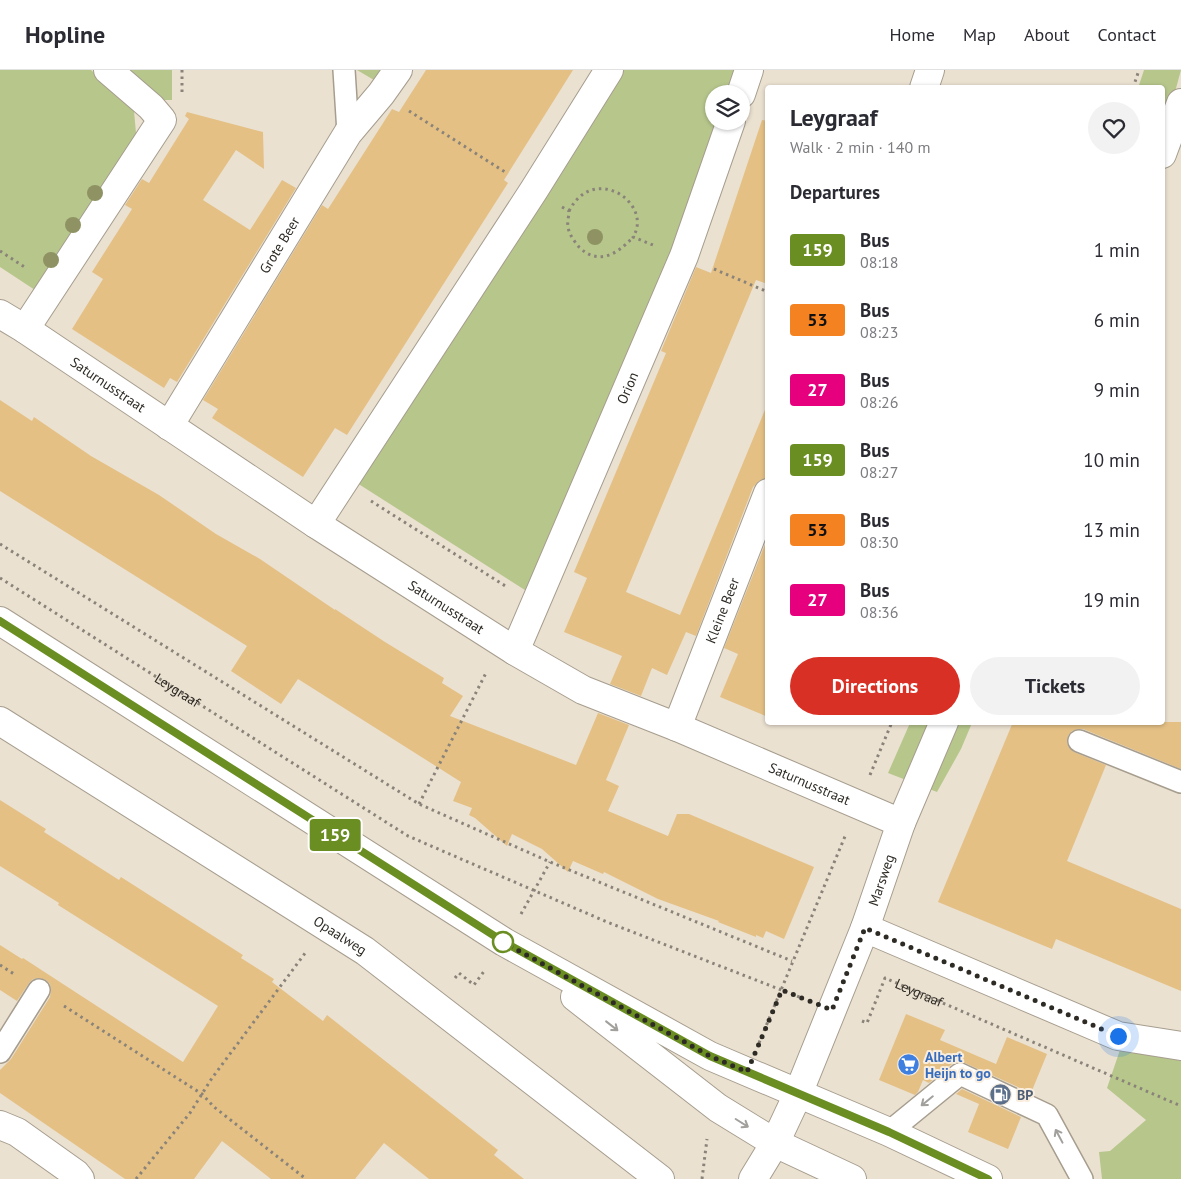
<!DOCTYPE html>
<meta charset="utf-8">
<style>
:root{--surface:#fff;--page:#f2f2f3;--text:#2b2b33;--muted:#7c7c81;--line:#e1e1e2;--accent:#d93025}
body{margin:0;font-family:"PT Sans",sans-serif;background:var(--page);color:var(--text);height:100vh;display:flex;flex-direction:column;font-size:19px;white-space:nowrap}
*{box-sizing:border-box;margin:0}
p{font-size:16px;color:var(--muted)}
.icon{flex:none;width:28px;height:28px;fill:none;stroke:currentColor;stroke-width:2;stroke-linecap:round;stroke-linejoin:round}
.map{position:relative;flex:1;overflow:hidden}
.drawer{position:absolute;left:765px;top:15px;width:400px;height:640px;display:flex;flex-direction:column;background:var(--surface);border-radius:5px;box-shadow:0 1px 4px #0004}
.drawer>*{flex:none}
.badge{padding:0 10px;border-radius:4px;font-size:18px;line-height:32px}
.controls{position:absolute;left:705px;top:15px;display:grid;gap:10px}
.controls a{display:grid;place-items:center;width:45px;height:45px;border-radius:50%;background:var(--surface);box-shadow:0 1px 4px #0004;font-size:25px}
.you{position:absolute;width:25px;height:25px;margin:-12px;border:4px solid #fff;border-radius:50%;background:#1a73e8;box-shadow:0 0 0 8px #1a73e833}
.map>.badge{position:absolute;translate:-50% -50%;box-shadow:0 0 0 2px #fff}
h2{padding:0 25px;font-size:19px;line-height:45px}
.round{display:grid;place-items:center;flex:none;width:52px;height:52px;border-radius:26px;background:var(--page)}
.head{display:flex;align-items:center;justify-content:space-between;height:85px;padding:0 25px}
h1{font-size:24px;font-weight:700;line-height:38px}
.cta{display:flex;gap:10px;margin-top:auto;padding:10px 25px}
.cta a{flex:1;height:58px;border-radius:30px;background:var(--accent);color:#fff;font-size:20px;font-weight:700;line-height:58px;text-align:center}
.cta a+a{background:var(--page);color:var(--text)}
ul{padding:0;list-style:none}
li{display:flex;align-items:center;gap:15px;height:70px;padding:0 25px}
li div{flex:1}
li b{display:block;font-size:19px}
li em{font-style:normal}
li .badge{min-width:55px;font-weight:700;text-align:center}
header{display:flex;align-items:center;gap:30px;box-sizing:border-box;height:70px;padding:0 25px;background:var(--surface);border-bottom:1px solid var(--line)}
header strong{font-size:24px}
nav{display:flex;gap:28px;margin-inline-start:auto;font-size:18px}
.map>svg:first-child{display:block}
.green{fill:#b7c78c}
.building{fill:#e4c085}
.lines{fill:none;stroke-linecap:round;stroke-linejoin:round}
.service-casing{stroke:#a69d8e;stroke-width:24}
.minor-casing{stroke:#a69d8e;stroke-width:30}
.tertiary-casing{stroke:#a69d8e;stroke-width:30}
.path{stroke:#8a8379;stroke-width:3;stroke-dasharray:2.5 4;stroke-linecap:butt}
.service{stroke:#fff;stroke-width:21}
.minor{stroke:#fff;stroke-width:28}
.tertiary{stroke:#fff;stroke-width:28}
.tree{fill:#8f9262}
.oneway{stroke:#a1a09d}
.line-casing{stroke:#fff;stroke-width:11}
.line{stroke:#6b8e23;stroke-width:8}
.walk{stroke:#2e2b25;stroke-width:5;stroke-dasharray:0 9}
.stop-dot{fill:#fff;stroke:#6b8e23;stroke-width:2.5}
.labels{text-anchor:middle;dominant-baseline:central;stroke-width:4;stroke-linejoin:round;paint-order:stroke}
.street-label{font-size:14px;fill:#2e2b25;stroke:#f9eede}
.shop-label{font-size:14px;font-weight:bold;fill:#366cbe;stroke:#f9eede;text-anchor:start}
.service-label{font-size:14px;font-weight:bold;fill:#4e5e75;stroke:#f9eede;text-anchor:start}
</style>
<header>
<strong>Hopline</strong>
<nav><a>Home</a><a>Map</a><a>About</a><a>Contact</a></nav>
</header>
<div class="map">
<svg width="1181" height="1109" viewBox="0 0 1181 1109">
<rect width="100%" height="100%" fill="#ebe1d1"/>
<path class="green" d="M0,0H91L134,41L136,63L119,100L38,222L0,197Z
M124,0H172V30H157Z
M357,0H389L379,13Z
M617,0H735L727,24H714V51H718L676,174L528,522L357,413Z
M1144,0H1181L1163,66L1162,18H1138Z
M910,653H972L961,679L937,722L888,703Z
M1121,977L1181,991V1109H1102L1099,1082L1110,1081L1146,1050L1107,1018Z"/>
<path class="building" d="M426,0H573L504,110L508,113L347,365L335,358L303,407L212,348L218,339L203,330L322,135L328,139L392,39L399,42Z
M187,42L263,62L264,99L236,80L203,130L250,160L282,110L296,118L177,312L170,308L164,318L72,259L103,209L92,202L132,139L125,135L142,109L149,113L189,49L185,46Z
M762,50L768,51V214L756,210L626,522L680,545L767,335L768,408L759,411L753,417L696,566L686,562L667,605L652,598L641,626L610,614L622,586L564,562L587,508L574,502L666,283L661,281L696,197L711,203Z
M0,330L32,351L34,347L91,386L159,425L216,464L260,489L335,540V539L385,572L444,608L442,613L463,626L450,646L576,695L598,643L629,655L606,710L619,716L608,741L668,766L677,744H689L814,797L784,869L766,861L763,868L756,865V867L718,852L719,851L658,829L604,802L603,804L573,791L568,802L542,779L512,764L507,776L475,748L469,745L472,738L453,731L461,712L298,609L281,634L231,601L247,576L0,421Z
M768,467V647L720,627L738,584L724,578Z
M1013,652H1181V699L1083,659H1078L1072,661L1068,666L1067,672L1069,678L1074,682L1106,695L1067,791L1181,839V921L1056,869L1052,879L938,832Z
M0,730L46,759L44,762L119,810L121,807L243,885L241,888L274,909L272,912L323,951L327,945L498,1080L494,1085L524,1109H429L384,1073L355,1109H271L222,1071L194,1109H125L0,1023V1000L11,989L50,927L51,920L50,914L46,910L39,908L33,909L29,913L17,931L0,920V875L22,889L23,888L183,992L218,936L58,835L59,833L0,796Z
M906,944L945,960L940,970L996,994L1007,967L1047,984L1031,1023L965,993L959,992L952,994L929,1013L923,1010L918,1022L915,1025L879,1010Z
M962,1019L1021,1047L1008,1079L968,1062L979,1034L956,1024Z"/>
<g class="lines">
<defs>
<path id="service" d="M344,0L348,63
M1079,671L1181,712
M0,982L39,920
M889,1062L960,1004L1047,1045L1082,1109"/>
<g id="minor">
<path d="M924,18L930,0"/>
<path d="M741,24L749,0"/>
<path d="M1162,84L1181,33"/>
<path id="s3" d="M0,244L25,259L316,454L515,581L583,620L677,657L901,753"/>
<path d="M25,259L162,50L151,37L108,0"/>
<path id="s4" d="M169,356L348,63L381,24L398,0"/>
<path d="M316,454L534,120L609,0"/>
<path id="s5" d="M515,581L684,186L731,51"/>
<path id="s6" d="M0,651L365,881L660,1109"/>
<path id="s7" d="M677,657L768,423"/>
<path d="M865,858L1118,966L1181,976"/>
<path d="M0,1055L17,1062L76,1104L80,1109"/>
<path id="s8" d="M753,1109L775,1073L798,1024L865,858L901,753L944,652"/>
</g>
<path id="tertiary" d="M0,551L504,872L710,986L889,1062L988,1109
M575,927L718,1038L775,1073L852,1109"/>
</defs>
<use href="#service" class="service-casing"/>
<use href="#minor" class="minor-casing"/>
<use href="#tertiary" class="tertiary-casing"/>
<g class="path">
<path d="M182,0V22"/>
<path d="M1133,18L1139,0"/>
<path d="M409,41L505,102"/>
<path d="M562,137L569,141C569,146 567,152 568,157C569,164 574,171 579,177C598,196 618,184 633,167"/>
<path d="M569,141C594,92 654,134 633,167L653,175"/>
<path d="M0,181L26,198"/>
<path d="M714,199L768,222"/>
<path d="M371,431L507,517"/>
<path d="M0,474L419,734L550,792L792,891"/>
<path id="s1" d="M0,508L408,766L607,852L802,928"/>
<path d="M870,705L892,652"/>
<path d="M419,734L487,601"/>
<path d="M521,844L550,792"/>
<path d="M0,895L14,904"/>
<path d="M455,908L459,903L474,915L485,900"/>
<path d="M64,936L202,1024L214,1037L306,1109"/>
<path id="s2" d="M862,951L867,953L885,908L1181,1036"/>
<path d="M759,973L846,764"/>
<path d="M136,1109L190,1043L212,1008L306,882"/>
<path d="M702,1109L707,1069"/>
</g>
<use href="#service" class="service"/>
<use href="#minor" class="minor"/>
<use href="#tertiary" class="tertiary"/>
</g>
<g class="tree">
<circle cx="95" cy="123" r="8"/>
<circle cx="73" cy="155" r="8"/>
<circle cx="595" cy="167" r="8"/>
<circle cx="51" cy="190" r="8"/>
</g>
<defs><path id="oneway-shaft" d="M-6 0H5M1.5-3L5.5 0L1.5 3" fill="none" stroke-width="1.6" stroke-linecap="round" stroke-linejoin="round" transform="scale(1.25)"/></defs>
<g class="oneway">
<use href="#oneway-shaft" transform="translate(612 956) rotate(38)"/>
<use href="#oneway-shaft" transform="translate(927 1031) rotate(141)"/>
<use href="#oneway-shaft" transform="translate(742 1053) rotate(32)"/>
<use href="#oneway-shaft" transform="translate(1059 1066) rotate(-118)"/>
</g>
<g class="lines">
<defs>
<path id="line" d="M0,551L504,872L710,986L889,1062L988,1109"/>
</defs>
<use href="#line" class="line-casing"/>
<use href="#line" class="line"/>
<path class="walk" d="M503,872L710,986L747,1002L782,920L832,940L865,858L1118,966"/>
</g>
<defs>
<symbol id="supermarket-disc" viewBox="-11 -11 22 22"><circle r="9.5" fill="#3f7fe0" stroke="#f9eede"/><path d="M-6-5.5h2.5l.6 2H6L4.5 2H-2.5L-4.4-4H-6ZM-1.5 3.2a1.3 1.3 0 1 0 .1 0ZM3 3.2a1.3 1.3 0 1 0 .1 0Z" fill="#fff"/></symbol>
<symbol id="fuel-disc" viewBox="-11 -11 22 22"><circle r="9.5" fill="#5c6f8a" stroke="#f9eede"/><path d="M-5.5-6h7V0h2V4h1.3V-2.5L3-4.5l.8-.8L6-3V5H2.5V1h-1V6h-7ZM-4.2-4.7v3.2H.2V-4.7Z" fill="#fff"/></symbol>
</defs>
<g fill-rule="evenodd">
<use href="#supermarket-disc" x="896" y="982" width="25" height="25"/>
<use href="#fuel-disc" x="988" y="1012" width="25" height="25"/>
</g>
<circle class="stop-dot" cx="503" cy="872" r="10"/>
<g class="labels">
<g class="street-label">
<text stroke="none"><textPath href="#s4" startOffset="212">Grote Beer</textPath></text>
<text stroke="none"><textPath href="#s3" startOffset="129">Saturnusstraat</textPath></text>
<text stroke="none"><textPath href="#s5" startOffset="286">Orion</textPath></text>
<text stroke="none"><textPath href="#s3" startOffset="534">Saturnusstraat</textPath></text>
<text stroke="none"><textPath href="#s7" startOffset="125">Kleine Beer</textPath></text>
<text stroke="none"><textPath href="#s1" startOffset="210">Leygraaf</textPath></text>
<text stroke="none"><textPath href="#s3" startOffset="939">Saturnusstraat</textPath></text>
<text stroke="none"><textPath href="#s8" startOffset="326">Marsweg</textPath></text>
<text stroke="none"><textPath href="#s6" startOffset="402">Opaalweg</textPath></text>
<text stroke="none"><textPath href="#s2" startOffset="91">Leygraaf</textPath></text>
</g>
<g class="shop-label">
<text x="925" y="987">Albert<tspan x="925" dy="16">Heijn to go</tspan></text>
</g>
<g class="service-label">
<text x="1017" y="1025">BP</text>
</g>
</g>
</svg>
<div class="controls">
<a><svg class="icon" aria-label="layers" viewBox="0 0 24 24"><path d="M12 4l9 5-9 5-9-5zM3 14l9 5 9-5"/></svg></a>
</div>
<div class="you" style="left:1118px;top:966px"></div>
<b class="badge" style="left:335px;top:765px;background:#6b8e23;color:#fff">159</b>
<section class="drawer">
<div class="head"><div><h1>Leygraaf</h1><p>Walk · 2 min · 140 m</p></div><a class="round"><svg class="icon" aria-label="heart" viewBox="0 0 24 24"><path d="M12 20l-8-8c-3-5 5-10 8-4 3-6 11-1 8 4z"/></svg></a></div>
<h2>Departures</h2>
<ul>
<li><span class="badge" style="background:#6b8e23;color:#fff">159</span><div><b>Bus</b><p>08:18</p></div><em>1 min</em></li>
<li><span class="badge" style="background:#f58220;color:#111">53</span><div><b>Bus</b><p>08:23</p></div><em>6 min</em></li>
<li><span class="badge" style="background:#e6007e;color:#fff">27</span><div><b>Bus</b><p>08:26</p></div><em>9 min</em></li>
<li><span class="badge" style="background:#6b8e23;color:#fff">159</span><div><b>Bus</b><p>08:27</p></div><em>10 min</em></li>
<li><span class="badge" style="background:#f58220;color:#111">53</span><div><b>Bus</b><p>08:30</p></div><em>13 min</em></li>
<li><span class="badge" style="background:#e6007e;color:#fff">27</span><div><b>Bus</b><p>08:36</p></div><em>19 min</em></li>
</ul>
<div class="cta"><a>Directions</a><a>Tickets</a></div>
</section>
</div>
